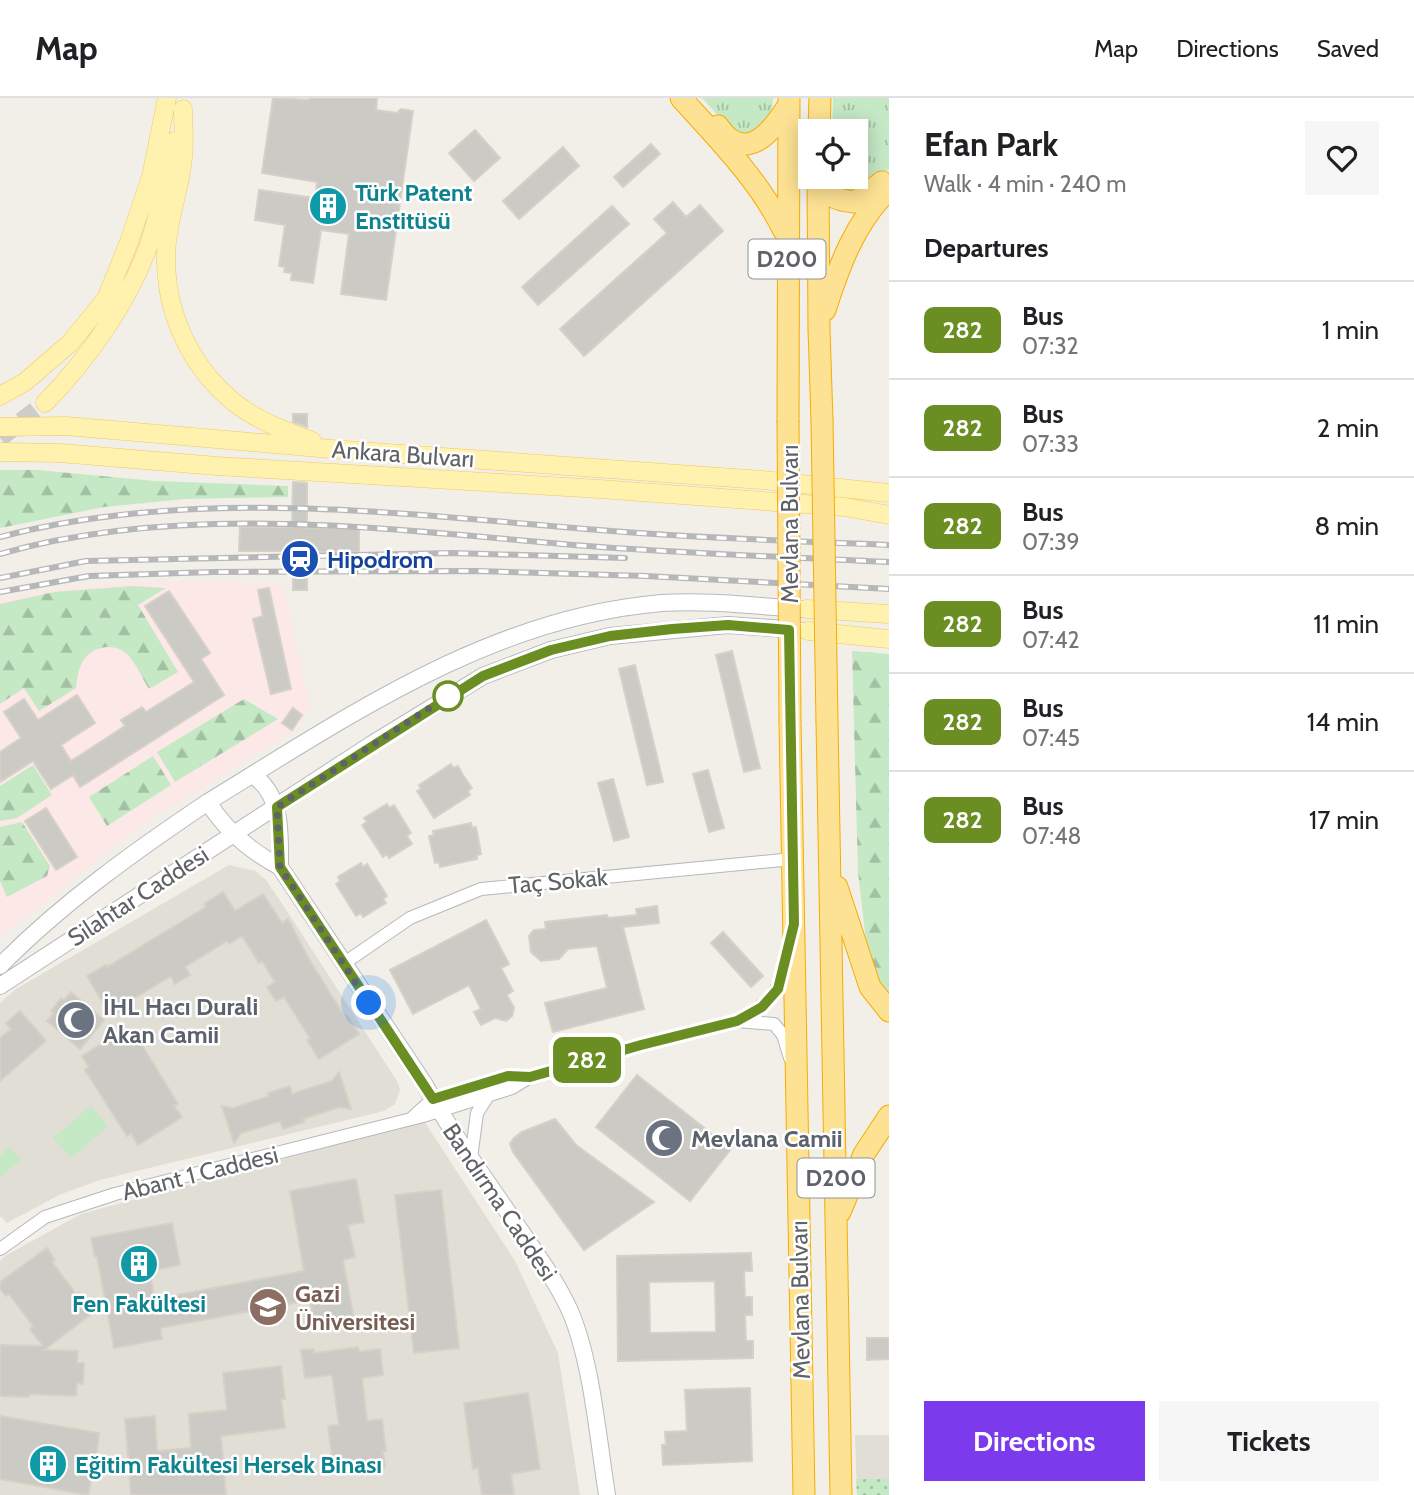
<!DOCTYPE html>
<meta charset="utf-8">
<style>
:root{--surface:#fff;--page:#f6f6f6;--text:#202124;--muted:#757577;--line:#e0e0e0;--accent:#7c3aed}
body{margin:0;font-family:Cabin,sans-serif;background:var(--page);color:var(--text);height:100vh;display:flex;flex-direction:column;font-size:26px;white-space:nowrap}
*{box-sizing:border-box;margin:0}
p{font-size:23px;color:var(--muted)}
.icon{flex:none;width:38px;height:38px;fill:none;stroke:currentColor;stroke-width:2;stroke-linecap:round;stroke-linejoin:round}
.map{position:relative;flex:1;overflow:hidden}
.details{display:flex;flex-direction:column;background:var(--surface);width:525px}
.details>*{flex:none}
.badge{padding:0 14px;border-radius:10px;font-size:24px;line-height:46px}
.fabs{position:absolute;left:798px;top:21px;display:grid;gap:14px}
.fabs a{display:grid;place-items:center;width:70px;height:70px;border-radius:0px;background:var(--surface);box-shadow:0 4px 18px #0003;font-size:35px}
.you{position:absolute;width:35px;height:35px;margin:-18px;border:5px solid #fff;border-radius:50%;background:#1a73e8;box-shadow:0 0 0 10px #1a73e833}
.map>.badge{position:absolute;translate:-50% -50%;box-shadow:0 0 0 4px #fff}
h2{padding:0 35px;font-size:26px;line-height:63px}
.round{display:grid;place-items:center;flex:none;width:74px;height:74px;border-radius:0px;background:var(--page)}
.head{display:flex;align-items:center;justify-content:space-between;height:119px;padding:0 35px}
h1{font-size:33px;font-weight:700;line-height:52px}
.cta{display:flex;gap:14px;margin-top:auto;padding:14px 35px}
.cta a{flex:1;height:80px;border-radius:0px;background:var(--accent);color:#fff;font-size:28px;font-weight:700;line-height:80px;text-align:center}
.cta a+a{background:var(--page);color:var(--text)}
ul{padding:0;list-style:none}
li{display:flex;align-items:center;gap:21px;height:98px;padding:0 35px;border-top:2px solid var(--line)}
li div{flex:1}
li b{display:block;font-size:26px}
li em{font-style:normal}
li .badge{min-width:77px;font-weight:700;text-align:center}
header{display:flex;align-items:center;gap:42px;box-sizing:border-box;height:98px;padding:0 35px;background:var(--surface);border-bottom:2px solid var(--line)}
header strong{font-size:33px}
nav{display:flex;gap:38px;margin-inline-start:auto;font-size:24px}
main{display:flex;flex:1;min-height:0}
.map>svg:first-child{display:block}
.education{fill:#e1ded6}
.medical{fill:#fce8e6}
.grass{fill:url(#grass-tufts)}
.forest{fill:url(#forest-firs)}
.park{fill:#c5e8c5}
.garden{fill:url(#garden-dots)}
.building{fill:#cccac5;stroke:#d6d1c6;stroke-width:2;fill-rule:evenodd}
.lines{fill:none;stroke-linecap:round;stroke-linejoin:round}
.primary-tunnel{stroke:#ccccc8;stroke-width:18;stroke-dasharray:18 9;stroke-linecap:butt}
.street-casing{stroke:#b5b8bc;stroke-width:14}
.secondary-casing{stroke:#b6babf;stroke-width:18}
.primary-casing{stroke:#f2c960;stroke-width:19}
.highway-casing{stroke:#f9ab00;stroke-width:23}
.street{stroke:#fff;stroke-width:12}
.secondary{stroke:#fff;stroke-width:16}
.primary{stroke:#fff2af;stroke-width:18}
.highway{stroke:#fde293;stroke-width:21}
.rail-casing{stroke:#b6b7b8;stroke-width:6}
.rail{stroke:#fff;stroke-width:3.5;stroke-dasharray:10;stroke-linecap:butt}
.highway-bridge-casing{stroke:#f9ab00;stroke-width:23;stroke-linecap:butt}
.highway-bridge{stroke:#fde293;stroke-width:21}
.line-casing{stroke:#fff;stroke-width:16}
.line{stroke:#6b8e23;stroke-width:10}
.walk{stroke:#5f6368;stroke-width:7;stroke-dasharray:0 12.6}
.stop-dot{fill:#fff;stroke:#6b8e23;stroke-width:3.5}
.labels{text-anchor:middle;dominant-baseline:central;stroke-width:5;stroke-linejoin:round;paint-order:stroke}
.shield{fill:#fff;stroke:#8f9295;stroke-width:2}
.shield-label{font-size:23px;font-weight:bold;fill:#5f6368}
.culture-label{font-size:24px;font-weight:bold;fill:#0d838f;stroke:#fff;text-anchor:start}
.street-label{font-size:24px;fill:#5f6368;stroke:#fff}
.transit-label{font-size:24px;font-weight:bold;fill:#164399;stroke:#fff;text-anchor:start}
.worship-label{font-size:24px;font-weight:bold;fill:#5b616d;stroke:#fff;text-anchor:start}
.education-label{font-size:24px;font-weight:bold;fill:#785e54;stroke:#fff;text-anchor:start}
</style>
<header>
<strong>Map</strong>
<nav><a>Map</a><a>Directions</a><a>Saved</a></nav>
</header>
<main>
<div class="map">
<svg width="889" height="1397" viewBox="0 0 889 1397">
<defs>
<pattern id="grass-tufts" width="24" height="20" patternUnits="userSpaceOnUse" patternTransform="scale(1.75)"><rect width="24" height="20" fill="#c5e8c5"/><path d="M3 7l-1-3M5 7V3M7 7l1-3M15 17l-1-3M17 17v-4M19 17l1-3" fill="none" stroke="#a3c0a4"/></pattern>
<pattern id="forest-firs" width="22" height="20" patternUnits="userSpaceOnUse" patternTransform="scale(1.75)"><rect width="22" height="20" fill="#c5e8c5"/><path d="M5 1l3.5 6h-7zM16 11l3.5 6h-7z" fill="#a3c0a4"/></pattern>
<pattern id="garden-dots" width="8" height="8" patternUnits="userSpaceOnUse" patternTransform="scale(1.75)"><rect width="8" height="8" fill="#c5e8c5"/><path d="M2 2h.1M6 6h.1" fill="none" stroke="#a3c0a4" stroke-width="1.8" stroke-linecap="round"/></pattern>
</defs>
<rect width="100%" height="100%" fill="#f1efe8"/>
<path class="education" d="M229,767L255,773L266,782L283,807L397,983L400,992L395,1006L384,1013L100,1082L59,1097L7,1125L0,1118V905L16,891Z
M424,1023L515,1163L558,1255L580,1397H0V1163L5,1158L81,1116Z
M855,1337H889V1397H857Z"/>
<path class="medical" d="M197,483L283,486L310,609L292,634L137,730L0,840V501L55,491L131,484Z"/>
<path class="grass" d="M702,0H773C772,27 764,32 739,37L732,33Z
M833,0H889V71L865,93L837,94L831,79H856V33H832Z"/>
<path class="forest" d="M0,372H37L155,383L288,388V399L185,401L104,409L0,430Z
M132,488L166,490L138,507L178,574L149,591C143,581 137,568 129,558C117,544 92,547 83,563C78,572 77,580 76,590L39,613L24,590L0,606V506L54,494Z
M852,553L889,556V896L879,887L866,843L858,774Z
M244,601L278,621L175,684L157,654Z
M153,658L171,687L107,728L89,699Z
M33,667L52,697L17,720L0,723V688Z
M22,724L50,768L47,778L7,799L0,783V729Z"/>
<path class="park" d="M91,1008L108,1028L71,1060L53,1040Z
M10,1049L21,1061L0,1080V1058Z"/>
<path class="garden" d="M856,1381H889V1397H857Z"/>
<path class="building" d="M273,0L309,2V0H377L376,12L397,15L401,11L413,13L386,202L341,196L349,136L321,132L313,185L291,182L292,175L284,174L285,169L279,168L285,127L255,122L259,92L315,100L317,84L262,75Z
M475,32L500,60L474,83L449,55Z
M651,46L660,56L623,89L614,79Z
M563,49L579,68L519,121L503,103Z
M673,104L686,119L700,107L723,133L584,258L560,231L667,135L654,121Z
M612,108L629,126L538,207L522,189Z
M293,316H307V329L293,324Z
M293,384L307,385V430H359V454H307V492H293V453H239L240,429H292Z
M269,490L291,591L271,596L253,521L263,518L258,492Z
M169,493L210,555L201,561L224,597L80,689L73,677L51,691L33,663L0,684V654L21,640L4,614L24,601L38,622L77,597L95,625L61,647L71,663L125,628L121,622L142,609L146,614L194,584L145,508Z
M732,553L760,670L744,674L716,557Z
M635,567L663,684L647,687L619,571Z
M293,610L302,617L292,632L282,625Z
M451,666L453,670L458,668L463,677L472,690L468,693L470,697L434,720L417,693L421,691L419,687Z
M708,672L724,730L709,734L693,676Z
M613,681L629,739L614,743L598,685Z
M387,706L389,710L394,707L411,735L407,738L412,746L389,760L387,756L383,759L362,727L367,724L364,720Z
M46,710L77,759L56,772L25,723Z
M471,725L472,730L476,729L479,745L481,756L477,757V761L440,769L439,764L435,765L429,738L434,737L433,733Z
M361,765L363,769L367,766L387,798L383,801L386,805L363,819L361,815L356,818L336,786L340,783L338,779Z
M223,794L235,813L263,796L282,825L288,821L310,863L345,919L347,917L359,936L319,961L307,942L310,940L284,899L276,903L267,889L275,884L262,863L259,865L242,838L229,846L227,843L185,869L190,877L175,886L171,878L128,904L130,907L111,918L87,878L106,867L107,869L206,809L204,806Z
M657,808L659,825L623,829L644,911L553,934L545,905L607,890L597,848L568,851L559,861L541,863L531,854L529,838L534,832L546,831L545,824L607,817L608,820L637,817L636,811Z
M486,822L509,866L501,870L513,893L507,897L514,910L512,918L506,923L495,920L481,927L474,914L481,911L469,887L413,916L390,872Z
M723,834L763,878L751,889L711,845Z
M71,894L104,922L80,951L47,923L54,915L51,913L61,900L64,902Z
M20,913L46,943L0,983V940L11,931L6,925Z
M119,935L129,943L137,939L178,1006L174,1008L182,1019L138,1047L131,1035L127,1038L85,972L89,969L82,958Z
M339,974L351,1011L340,1009L303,1021L304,1024L283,1031L280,1023L241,1035L234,1045L222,1008L233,1010L269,998L268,995L290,988L292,996L332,983Z
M637,977L731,1051L690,1103L596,1029Z
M555,1021L576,1047L654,1104L584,1152L513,1054L510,1046L514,1040L522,1034Z
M356,1081L364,1124L348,1127L355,1159L343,1162L354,1221L315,1228L310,1202L160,1230L162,1241L114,1250L97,1158L95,1159L91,1140L172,1125L180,1167L149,1173L155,1201L304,1173L290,1093Z
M441,1092L459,1250L414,1255L395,1097Z
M47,1150L55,1162L52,1164L76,1196L79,1194L94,1214L44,1252L78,1253L77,1265H84L83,1286L77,1285L76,1298L29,1296V1299L0,1298V1247L43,1248L30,1231L33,1228L9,1196L6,1198L0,1191V1184Z
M751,1155L752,1173H744L745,1199H752V1217H745L746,1243H753V1260L618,1263L617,1158ZM715,1183L716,1234L650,1235L649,1184Z
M867,1240H889V1261L867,1262Z
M358,1249L359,1254L380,1251L383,1277L362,1280L367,1323L382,1321L386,1353H383L385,1369L334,1376L328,1328L339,1327L332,1277L305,1280L301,1252L314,1251V1255Z
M281,1268L285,1301H281L285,1330L221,1338L226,1397H131L125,1321L155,1318L157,1353L191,1350L189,1316L227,1312L223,1275Z
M750,1290L752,1363L663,1367L662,1347H666L665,1334L687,1333L685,1292Z
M528,1295L540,1371L511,1376L514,1397H482L478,1370L473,1371L464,1305Z
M0,1318L99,1335L94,1380L92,1379L88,1397L0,1381Z"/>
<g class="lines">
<path class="primary-tunnel" d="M0,340L45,305"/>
<defs>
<path id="street" d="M343,866L410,820L481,791L793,761
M738,923C774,902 779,894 788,854
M413,1019L433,1001L508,978L530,979
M471,1060L477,1015L488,998
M0,1151L45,1119L115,1096L423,1018L512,990L530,979L641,947L737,923L774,926L783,937L790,960"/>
<path id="secondary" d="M252,677C283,696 280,737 280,769
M0,868C62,805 135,753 208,704
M0,888L372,646L483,578L551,552L610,538L728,527L799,532
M607,1397C598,1341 592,1264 570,1213C556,1182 535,1154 516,1126C485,1080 452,1036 425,987L280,769C250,753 226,733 208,704C350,617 492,519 662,505C708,502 755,508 801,511"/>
<path id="primary" d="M183,11C183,27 185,43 183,59C180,93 166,126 166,160C166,216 191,270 235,305C258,323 285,333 312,343
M0,298L25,284L70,245L106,201L129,144L151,79L167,0
M45,305C88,261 134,197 152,137C161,106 167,74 175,43
M0,329L66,328L331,351L762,382L889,395
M0,354L60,355L217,368L600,391L845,409L889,417
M806,511L889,516
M808,533L889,541"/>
<path id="highway" d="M681,0C719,42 759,82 784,133
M718,28C721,32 725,38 730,41C755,59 777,25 788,8
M819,33L820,0
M818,79L819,231L822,323
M821,79C827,99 834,102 855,104L882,84
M825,212C839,168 855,124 889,91
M788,322L789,0
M790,624L804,1397
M827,624L841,1397
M837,789L870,889L889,913
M840,1114L864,1056L889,1018"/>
</defs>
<use href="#street" class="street-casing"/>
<use href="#secondary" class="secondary-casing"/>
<use href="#primary" class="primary-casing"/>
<use href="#highway" class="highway-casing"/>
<use href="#street" class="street"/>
<use href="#secondary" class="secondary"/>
<use href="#primary" class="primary"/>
<use href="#highway" class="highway"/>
<defs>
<path id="rail" d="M0,439C194,388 402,416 599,432C695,440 792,443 889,447
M0,456C182,404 387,431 573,447C678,455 783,459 889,464
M0,480L86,463L452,455L625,460
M0,494L89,478L213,474L476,473L646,478L889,491"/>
</defs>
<use href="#rail" class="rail-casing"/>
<use href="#rail" class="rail"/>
<defs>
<path id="highway-bridge" d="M788,322L790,624
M822,323L827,624"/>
</defs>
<use href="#highway-bridge" class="highway-bridge-casing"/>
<use href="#highway-bridge" class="highway-bridge"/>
</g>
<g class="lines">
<defs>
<path id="line" d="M728,527L789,532L794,826L778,891L762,909L737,923L641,947L530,979L508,978L433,1001L280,769L277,709L483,578L551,552L610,538L672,531Z"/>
</defs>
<use href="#line" class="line-casing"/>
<use href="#line" class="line"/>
<path class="walk" d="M369,905L280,769L277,709L448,598"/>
</g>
<defs>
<symbol id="building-disc" viewBox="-11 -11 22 22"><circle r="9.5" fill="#0f9aa8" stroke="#fff"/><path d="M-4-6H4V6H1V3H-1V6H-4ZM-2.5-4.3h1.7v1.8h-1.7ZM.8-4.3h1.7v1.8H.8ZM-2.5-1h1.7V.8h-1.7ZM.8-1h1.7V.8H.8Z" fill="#fff"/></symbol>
<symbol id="station-disc" viewBox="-11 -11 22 22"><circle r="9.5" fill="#1a4fb4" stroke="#fff"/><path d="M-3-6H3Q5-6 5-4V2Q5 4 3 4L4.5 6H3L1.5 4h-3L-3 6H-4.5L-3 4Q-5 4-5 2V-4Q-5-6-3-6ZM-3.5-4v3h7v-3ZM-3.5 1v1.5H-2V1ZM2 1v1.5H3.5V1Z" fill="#fff"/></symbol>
<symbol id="mosque-disc" viewBox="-11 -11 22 22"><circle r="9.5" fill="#6b7280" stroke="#fff"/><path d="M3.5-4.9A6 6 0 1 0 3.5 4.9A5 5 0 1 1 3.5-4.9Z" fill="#fff"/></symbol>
<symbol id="university-disc" viewBox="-11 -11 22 22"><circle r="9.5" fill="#8d6e63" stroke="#fff"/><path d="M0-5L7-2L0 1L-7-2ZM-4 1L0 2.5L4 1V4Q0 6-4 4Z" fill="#fff"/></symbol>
</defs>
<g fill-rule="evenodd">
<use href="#building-disc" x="306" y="86" width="44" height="44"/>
<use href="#station-disc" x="278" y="439" width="44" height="44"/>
<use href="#mosque-disc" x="54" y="900" width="44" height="44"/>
<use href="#mosque-disc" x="642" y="1018" width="44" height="44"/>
<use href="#building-disc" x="117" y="1144" width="44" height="44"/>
<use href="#university-disc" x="246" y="1187" width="44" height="44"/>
<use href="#building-disc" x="26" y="1344" width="44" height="44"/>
</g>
<circle class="stop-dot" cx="448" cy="598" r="14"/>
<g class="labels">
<g class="shield">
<rect x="748.5" y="141.5" width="77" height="39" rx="5"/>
<rect x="797.5" y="1060.5" width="77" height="39" rx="5"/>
</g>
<g class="shield-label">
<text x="787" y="161">D200</text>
<text x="836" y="1080">D200</text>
</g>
<g class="culture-label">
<text x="355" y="94">Türk Patent<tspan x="355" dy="28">Enstitüsü</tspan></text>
<text x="139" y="1205" text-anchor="middle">Fen Fakültesi</text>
<text x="75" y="1366">Eğitim Fakültesi Hersek Binası</text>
</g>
<g class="street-label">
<text transform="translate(403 356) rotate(4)">Ankara Bulvarı</text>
<text transform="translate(789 426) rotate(-90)">Mevlana Bulvarı</text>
<text transform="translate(558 783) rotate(-5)">Taç Sokak</text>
<text transform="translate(138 798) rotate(-33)">Silahtar Caddesi</text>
<text transform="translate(200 1075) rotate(-14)">Abant 1 Caddesi</text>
<text transform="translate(500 1104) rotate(56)">Bandırma Caddesi</text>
<text transform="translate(800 1202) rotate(-91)">Mevlana Bulvarı</text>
</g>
<g class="transit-label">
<text x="327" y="461">Hipodrom</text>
</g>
<g class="worship-label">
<text x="103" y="908">İHL Hacı Durali<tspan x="103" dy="28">Akan Camii</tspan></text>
<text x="691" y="1040">Mevlana Camii</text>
</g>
<g class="education-label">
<text x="295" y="1195">Gazi<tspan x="295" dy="28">Üniversitesi</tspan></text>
</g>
</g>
</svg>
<div class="fabs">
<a><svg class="icon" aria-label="locate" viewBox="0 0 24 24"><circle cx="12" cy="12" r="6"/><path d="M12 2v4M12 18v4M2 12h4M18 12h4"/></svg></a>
</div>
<div class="you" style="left:369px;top:905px"></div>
<b class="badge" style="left:587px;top:962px;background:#6b8e23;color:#fff">282</b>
</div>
<section class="details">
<div class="head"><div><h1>Efan Park</h1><p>Walk · 4 min · 240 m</p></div><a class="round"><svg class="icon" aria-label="heart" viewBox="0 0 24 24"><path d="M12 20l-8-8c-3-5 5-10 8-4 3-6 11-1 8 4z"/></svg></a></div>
<h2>Departures</h2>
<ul>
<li><span class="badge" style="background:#6b8e23;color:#fff">282</span><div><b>Bus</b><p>07:32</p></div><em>1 min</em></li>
<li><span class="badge" style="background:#6b8e23;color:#fff">282</span><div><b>Bus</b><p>07:33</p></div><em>2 min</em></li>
<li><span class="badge" style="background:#6b8e23;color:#fff">282</span><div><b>Bus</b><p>07:39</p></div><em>8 min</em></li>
<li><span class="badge" style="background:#6b8e23;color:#fff">282</span><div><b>Bus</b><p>07:42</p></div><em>11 min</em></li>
<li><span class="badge" style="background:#6b8e23;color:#fff">282</span><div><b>Bus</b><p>07:45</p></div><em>14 min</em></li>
<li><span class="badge" style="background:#6b8e23;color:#fff">282</span><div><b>Bus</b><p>07:48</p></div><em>17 min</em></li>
</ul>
<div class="cta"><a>Directions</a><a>Tickets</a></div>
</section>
</main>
